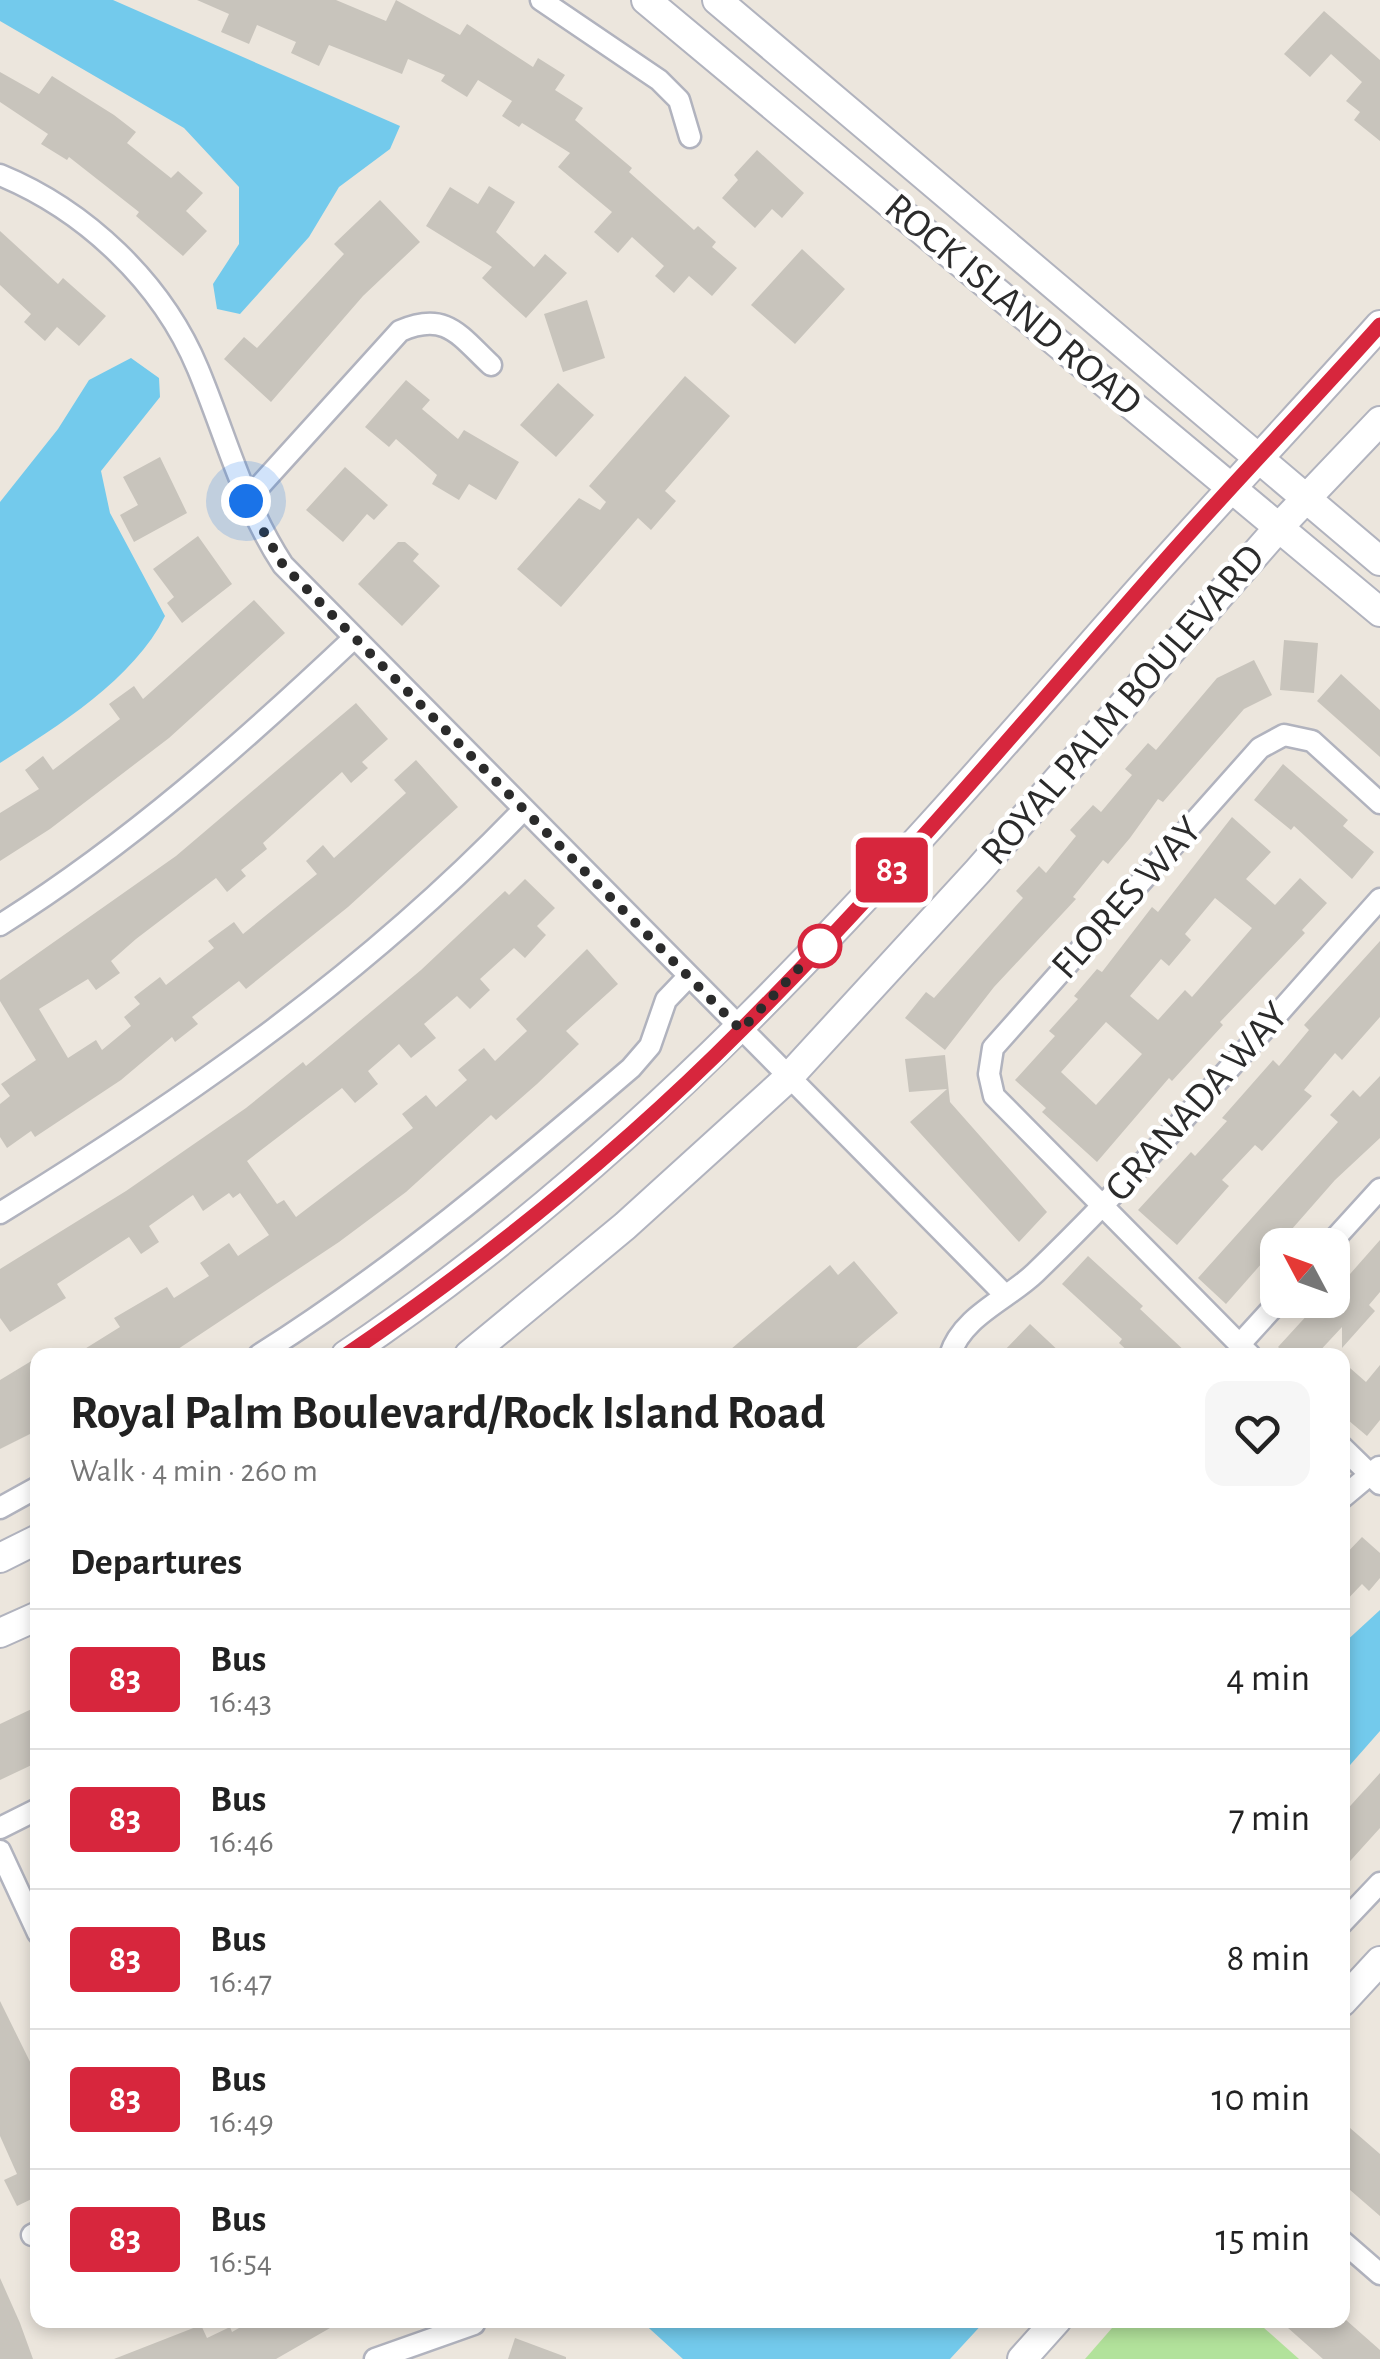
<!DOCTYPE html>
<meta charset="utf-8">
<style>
:root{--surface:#fff;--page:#f6f6f6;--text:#222;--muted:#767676;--line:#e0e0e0}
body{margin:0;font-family:"Alegreya Sans",sans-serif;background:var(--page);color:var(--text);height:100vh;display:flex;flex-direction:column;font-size:38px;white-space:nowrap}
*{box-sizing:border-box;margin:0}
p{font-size:32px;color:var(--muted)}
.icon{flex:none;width:55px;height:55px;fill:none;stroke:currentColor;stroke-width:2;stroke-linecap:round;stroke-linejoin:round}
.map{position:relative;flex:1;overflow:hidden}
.sheet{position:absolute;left:30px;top:1348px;width:1320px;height:980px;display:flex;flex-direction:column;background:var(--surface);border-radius:20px;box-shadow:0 5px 15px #0003}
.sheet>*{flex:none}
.badge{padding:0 20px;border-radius:8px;font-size:35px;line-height:65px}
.needle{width:65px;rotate:311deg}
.controls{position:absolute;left:1260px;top:1228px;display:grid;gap:20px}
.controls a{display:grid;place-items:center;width:90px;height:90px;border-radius:20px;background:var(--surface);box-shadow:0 5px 15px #0003;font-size:50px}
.you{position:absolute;width:50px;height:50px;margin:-25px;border:8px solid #fff;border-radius:50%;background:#1a73e8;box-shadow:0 0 0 15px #1a73e833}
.map>.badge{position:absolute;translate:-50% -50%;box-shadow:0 0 0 5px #fff}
h2{padding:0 40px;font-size:38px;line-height:90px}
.round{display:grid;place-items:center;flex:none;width:105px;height:105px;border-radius:20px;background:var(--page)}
.overview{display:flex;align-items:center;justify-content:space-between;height:170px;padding:0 40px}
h1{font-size:48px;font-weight:700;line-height:75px}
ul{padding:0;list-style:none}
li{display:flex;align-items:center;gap:30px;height:140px;padding:0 40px;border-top:2px solid var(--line)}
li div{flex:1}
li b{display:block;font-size:38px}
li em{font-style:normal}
li .badge{min-width:110px;font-weight:700;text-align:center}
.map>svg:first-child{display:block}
.green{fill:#b2e29b}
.water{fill:#73caec}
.building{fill:#c8c4bc;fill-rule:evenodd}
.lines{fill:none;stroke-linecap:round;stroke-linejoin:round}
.street-casing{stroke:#b1b3be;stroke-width:25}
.secondary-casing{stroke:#b1b3be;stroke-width:32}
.street{stroke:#fff;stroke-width:20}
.secondary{stroke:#fff;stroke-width:28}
.line-casing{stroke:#fff;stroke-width:22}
.line{stroke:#d7263d;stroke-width:15}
.walk{stroke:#2b2b2b;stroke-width:10;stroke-dasharray:0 18}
.stop-dot{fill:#fff;stroke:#d7263d;stroke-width:5}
.labels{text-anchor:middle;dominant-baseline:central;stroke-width:9;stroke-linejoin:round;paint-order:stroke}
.street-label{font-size:40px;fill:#2b2b2b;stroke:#fff}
</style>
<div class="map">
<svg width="1380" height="2359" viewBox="0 0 1380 2359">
<rect width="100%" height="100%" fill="#ece6dd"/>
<path class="green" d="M1119,2320H1255L1299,2359H1085Z"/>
<path class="water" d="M0,0H113L400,126L390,149L339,187L309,237L240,314L217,309L213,284L239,244V187L184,128L0,21Z
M131,358L159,378L160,397L101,471L110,513L165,616C134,679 58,726 0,763V502L58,429L89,380Z
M1380,1610V1731L1343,1773V1644Z
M640,2320H900L915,2324L925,2320H986L950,2359H683Z"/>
<path class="building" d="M197,0H336L386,21L396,0L460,35L467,24L533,67L538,58L565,75L555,90L583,108L575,120L632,168L629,172L694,230L698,226L716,242L712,247L737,268L712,296L689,276L674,293L655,276L664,266L632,237L618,253L594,232L612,212L558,167L570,153L522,123L519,127L502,116L512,101L478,80L467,97L441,81L445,75L408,59L402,74L329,45L319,66L291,53L296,42L257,25L249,44L221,32L229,14Z
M1324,11L1380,60V141L1354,120L1360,112L1346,101L1362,82L1331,54L1310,77L1284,54Z
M0,72L39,94L52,76L114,115L136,132L127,143L171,178L178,171L203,193L186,211L207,231L183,256L136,216L139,212L69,157L67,160L41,144L48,134L0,102Z
M757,150L804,193L782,218L772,209L755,228L722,198L738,180L734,175Z
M489,186L515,202L496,232L534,267L545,254L567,273L526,318L482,278L492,267L426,226L450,187L478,204Z
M380,200L420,242L363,296L271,402L224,359L244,337L257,348L344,254L334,244Z
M0,231L58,284L63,278L106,316L79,346L57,327L45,341L24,322L31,314L0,285Z
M802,249L845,289L795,344L751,305Z
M587,300L605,358L563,372L544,314Z
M685,376L730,416L665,491L676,501L651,530L638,518L561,607L517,569L579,498L600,510L606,502L589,486Z
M406,380L430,400L422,409L458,439L464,430L519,462L496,500L469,484L459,500L432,484L437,475L396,439L389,447L365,427Z
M558,383L594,415L556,457L520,425Z
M160,457L187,513L134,542L120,515L138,505L123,477Z
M345,467L388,505L374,520L367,514L343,542L306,510Z
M198,536L232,584L182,623L167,603L174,597L153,569Z
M398,542H405L419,554L413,561L440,586L402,626L358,584Z
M254,600L285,633L169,738L50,829L0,861V813L39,789L25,770L43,756L53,770L120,719L109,704L134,686L143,699Z
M1284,640L1318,643L1314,693L1280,690Z
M1254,660L1272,695L1244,709L1163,802L1158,799L1130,838L1108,864L1103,860L1073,897L1076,899L994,987L945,1050L905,1018L926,992L934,998L1023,898L1016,891L1039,866L1046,873L1076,836L1070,830L1093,805L1101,812L1132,775L1125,769L1148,743L1156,750L1217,678Z
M1341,674L1380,710V757L1317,701Z
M356,703L388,739L362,762L368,768L351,783L342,772L263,843L267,849L241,870L246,876L227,892L216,878L136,939L111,961L120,973L96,990L88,979L39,1009L68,1058L96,1040L102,1050L131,1026L124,1017L140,1004L134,997L160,977L166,985L214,948L208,941L234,922L243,934L317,874L306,861L323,845L334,858L363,832L406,793L394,780L416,760L458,807L348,907L246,989L239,981L192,1017L198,1024L175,1042L172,1037L121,1080L35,1137L31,1131L7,1148L0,1137V1104L10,1096L1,1084L36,1060L0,1001V980L176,856Z
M1283,764L1348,820L1343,826L1374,852L1352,879L1294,826L1291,830L1254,800Z
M1232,817L1271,852L1246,879L1275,905L1300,878L1327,903L1302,930L1305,933L1220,1022L1223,1025L1172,1081L1169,1078L1097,1162L1042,1112L1046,1108L1015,1080L1055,1036L1049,1031L1078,999L1074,996L1097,969L1102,972L1152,907L1158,912ZM1215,898L1252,928L1192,997L1185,990L1158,1020L1130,996L1161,959L1169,966L1191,940L1185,934ZM1106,1022L1142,1054L1096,1105L1061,1072Z
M525,879L555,908L537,926L546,935L525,958L514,948L480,979L490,990L470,1009L457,996L424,1024L436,1038L411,1058L399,1044L368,1071L378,1084L355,1103L342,1088L247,1161L277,1204L284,1200L296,1217L413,1128L402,1114L426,1095L436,1107L467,1080L458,1070L484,1048L495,1061L527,1031L516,1019L587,949L618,984L566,1031L579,1044L537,1084L496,1120L491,1115L406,1192L339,1242L169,1355H75L120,1327L114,1318L167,1287L174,1298L209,1276L200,1263L229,1243L238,1256L269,1235L240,1193L233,1198L229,1193L203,1211L193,1195L149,1226L159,1242L141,1254L129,1237L57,1284L66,1298L10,1332L0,1318V1269L126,1191L246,1108L303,1062L306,1066L421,970L505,891L509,895Z
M1380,941V1017L1342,1060L1335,1053L1304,1090L1312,1096L1262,1151L1255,1145L1222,1180L1229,1186L1177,1245L1138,1210L1191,1152L1195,1156L1227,1121L1222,1118L1273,1060L1279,1066L1309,1030L1304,1025Z
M945,1055L950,1102L1047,1212L1019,1242L910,1122L947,1089L909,1092L905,1059Z
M1380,1076V1138L1335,1180L1226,1304L1198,1278L1338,1122L1330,1115L1353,1090L1360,1097Z
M1380,1240V1292L1369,1305L1375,1311L1342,1348V1327L1316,1355H1287L1278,1347L1321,1300H1332V1273L1343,1282Z
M1088,1256L1143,1306L1140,1309L1189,1355H1132L1119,1343L1122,1339L1062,1284Z
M854,1261L898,1313L848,1355H724L830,1265L838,1275Z
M1030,1324L1063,1355H1000Z
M38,1357V1430L0,1449V1380Z
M1342,1361L1366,1382L1380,1365V1420L1367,1436L1342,1415Z
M1362,1537L1380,1553V1578L1369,1591L1362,1584L1342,1605V1558Z
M38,1706V1762L0,1780V1724Z
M1380,1773V1828L1342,1870V1815Z
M0,2001L38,2078V2196L17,2206L4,2180L17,2174L0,2136Z
M1342,2121L1380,2154V2216L1342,2183Z
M0,2278L20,2323L33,2359H0Z
M253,2320H344L276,2359H114L201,2325L207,2338L230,2327L232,2332Z
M1279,2320H1346L1380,2350V2359H1323Z
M515,2338L566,2357V2359H508Z"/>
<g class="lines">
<defs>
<path id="street" d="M541,0L659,80L679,100L690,137
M0,175C85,210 162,282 198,369C226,436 243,504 283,565L1004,1294
M246,501L400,331C446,311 459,335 491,365
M0,925C129,844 244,742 354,638
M0,1213C189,1097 369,971 523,810
M1329,1245L1380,1189
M1239,1345L1280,1300
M259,1355C392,1271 512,1170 631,1068L650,1046L666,1000L688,977
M950,1355C962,1316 1008,1299 1035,1273C1157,1155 1267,1025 1380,899
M1250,1355L994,1096L989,1074L993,1048L1260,748L1284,735L1312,741L1380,803
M1342,1447L1380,1484
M1342,1498L1379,1467
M0,1508L38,1487
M0,1828L38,1809
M0,1851L38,1933
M1342,1923L1380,1883
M32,2235L38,2232
M1342,2241L1380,2274
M375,2359L474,2324"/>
<path id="secondary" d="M646,0L1380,612
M717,0L1380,561
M346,1355C653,1149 885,880 1127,604C1210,510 1296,419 1380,325
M469,1355L625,1226L788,1078L978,871L1280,526L1380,421
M0,1558L38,1539
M0,1633L38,1616
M1342,2002L1380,1961
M1022,2359L1057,2320"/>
</defs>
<use href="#street" class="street-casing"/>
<use href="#secondary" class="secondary-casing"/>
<use href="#street" class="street"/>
<use href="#secondary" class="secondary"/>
</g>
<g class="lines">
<defs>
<path id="line" d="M346,1355C487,1259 622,1150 742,1029C889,882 1024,721 1161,565C1233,483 1308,406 1380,325"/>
</defs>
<use href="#line" class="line-casing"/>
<use href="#line" class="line"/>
<path class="walk" d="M246,501L283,565L741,1030L820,946"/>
</g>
<circle class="stop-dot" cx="820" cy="946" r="20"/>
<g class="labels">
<g class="street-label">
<text transform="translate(1013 305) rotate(40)">ROCK ISLAND ROAD</text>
<text transform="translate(1123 705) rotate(-49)">ROYAL PALM BOULEVARD</text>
<text transform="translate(1127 898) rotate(-48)">FLORES WAY</text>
<text transform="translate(1197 1102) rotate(-48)">GRANADA WAY</text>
</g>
</g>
</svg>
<div class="controls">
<a><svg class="needle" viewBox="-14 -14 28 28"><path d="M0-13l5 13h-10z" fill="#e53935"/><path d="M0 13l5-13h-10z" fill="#767676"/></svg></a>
</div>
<div class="you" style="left:246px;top:501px"></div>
<b class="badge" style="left:892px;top:870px;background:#d7263d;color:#fff">83</b>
<section class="sheet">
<div class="overview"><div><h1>Royal Palm Boulevard/Rock Island Road</h1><p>Walk · 4 min · 260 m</p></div><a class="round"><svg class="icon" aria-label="heart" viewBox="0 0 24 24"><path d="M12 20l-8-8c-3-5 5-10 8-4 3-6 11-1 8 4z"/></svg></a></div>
<h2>Departures</h2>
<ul>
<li><span class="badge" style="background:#d7263d;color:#fff">83</span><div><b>Bus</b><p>16:43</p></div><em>4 min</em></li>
<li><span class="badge" style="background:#d7263d;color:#fff">83</span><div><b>Bus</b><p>16:46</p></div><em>7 min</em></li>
<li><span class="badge" style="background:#d7263d;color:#fff">83</span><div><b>Bus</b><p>16:47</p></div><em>8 min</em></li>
<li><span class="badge" style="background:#d7263d;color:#fff">83</span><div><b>Bus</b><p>16:49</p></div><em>10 min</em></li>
<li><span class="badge" style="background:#d7263d;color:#fff">83</span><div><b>Bus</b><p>16:54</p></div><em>15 min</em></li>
</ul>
</section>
</div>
